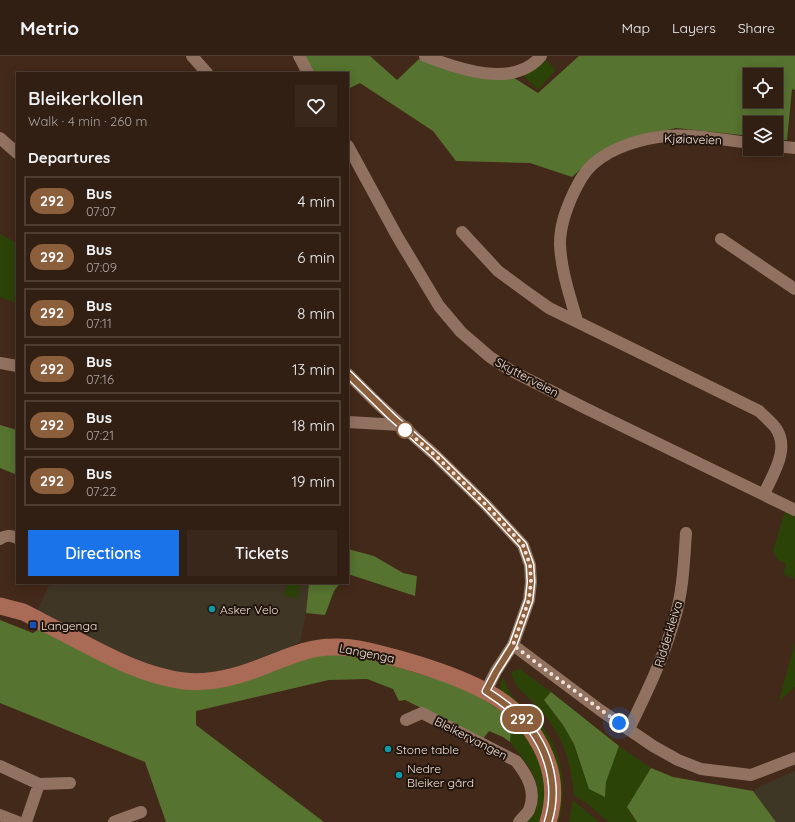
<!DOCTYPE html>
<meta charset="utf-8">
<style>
:root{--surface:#321f13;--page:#3a271c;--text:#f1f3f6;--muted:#a8a2a0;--line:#4d3d33;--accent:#1a73e8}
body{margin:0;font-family:Quicksand,sans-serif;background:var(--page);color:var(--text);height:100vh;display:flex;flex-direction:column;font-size:15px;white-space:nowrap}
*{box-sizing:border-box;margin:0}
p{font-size:13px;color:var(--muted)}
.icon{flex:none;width:22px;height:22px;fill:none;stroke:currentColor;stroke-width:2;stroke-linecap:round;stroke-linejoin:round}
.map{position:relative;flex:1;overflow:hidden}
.sheet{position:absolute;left:16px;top:16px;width:333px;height:512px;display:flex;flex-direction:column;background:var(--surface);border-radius:0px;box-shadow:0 2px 10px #0003,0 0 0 1px var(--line)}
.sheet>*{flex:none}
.badge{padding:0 8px;border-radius:13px;font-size:14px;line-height:26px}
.tools{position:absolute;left:743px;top:12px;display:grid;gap:8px}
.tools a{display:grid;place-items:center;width:40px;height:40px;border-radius:0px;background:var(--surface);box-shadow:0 2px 10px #0003,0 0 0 1px var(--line);font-size:20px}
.you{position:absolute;width:20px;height:20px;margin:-10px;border:3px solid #fff;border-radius:50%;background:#1a73e8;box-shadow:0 0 0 6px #1a73e833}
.map>.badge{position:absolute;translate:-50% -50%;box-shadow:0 0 0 2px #fff}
h2{padding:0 12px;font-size:15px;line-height:36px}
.round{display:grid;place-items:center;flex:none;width:42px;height:42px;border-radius:0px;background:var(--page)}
.summary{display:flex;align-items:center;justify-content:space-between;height:68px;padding:0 12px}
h1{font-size:19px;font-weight:600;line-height:30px}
.cta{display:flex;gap:8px;margin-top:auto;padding:8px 12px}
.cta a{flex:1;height:46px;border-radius:0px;background:var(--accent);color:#fff;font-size:16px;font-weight:600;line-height:46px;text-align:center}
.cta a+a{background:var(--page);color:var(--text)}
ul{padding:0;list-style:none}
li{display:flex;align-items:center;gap:12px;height:50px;margin:0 8px 6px;padding:0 4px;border:2px solid var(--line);border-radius:0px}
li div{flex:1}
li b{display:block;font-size:15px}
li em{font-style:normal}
li .badge{min-width:44px;font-weight:700;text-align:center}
header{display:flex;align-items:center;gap:24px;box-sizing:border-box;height:56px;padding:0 20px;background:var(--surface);border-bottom:1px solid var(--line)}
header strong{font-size:19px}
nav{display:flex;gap:22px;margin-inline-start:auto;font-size:14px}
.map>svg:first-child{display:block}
.commercial{fill:#403626}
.education{fill:#3f3726}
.green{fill:#2c4308}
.forest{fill:#56732f;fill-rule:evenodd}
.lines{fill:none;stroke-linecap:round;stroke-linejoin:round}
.minor{stroke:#917261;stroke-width:12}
.secondary{stroke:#a96b56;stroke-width:17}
.line-casing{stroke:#fff;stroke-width:9}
.line{stroke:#8b5e3c;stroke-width:6}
.walk{stroke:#f3e2d8;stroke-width:4;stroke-dasharray:0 7.2}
.stop-dot{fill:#fff;stroke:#8b5e3c;stroke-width:2}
.culture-dot{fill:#0f9aa8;stroke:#21150e;stroke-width:1.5}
.transit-dot{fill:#1a4fb4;stroke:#21150e;stroke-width:1.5}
.labels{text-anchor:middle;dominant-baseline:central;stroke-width:4;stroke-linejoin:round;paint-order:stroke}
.street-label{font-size:12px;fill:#f3e2d8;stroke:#21150e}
.poi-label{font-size:12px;fill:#f3e2d8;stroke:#21150e;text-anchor:start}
</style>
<header>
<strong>Metrio</strong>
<nav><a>Map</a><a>Layers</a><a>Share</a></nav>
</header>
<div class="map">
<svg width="795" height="766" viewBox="0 0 795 766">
<rect width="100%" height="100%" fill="#432919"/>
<path class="commercial" d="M50,527H309L306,557L300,586L288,592L248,609L204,618L176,617L134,604L36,557Z"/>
<path class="education" d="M795,715V766H776L753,735L765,728Z"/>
<path class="green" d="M543,1L556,14L538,34L524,21Z
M0,178L17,187V247L0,241Z
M785,455L795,461V523L783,518L786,508L777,503L773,495Z
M287,527H301L297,543L284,539Z
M795,586V631L779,645Z
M520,613L551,636L544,644L563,669L574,688L581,709L605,740L606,726L619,690L651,712L627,751L636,766H608L589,749L574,739C569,699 564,681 537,650C526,638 517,635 511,617L516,614Z
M502,622L504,623C510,644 521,646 534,660C557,684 566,717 562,748C561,754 561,761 558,766L556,765L559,741L502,635L500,631Z
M512,662L541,703L546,734L541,766H525C528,759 533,751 536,744C543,723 521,701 510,686Z
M573,744L599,766H569Z"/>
<path class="forest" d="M301,0H370L397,24L419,3L476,20H511L538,37L579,0H795V34L792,33L787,84L776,83V67H750V80L676,72L627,84L601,95L572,121L530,107L456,105L433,75L360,27L348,33V17H310ZM750,19H776V45H750Z
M0,369L17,374V419L0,412Z
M348,493L374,500L403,517L417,520L415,540L348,518Z
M309,527H340L334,535L325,559L306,557Z
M0,564L33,577L41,572L186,630L296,602L351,597L466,632L512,662L510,686L503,681L489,675L483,683L405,644L399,645L393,633L367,623L329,624L196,655V669L324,766H166L145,706L0,647Z
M551,636L619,690L606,726L605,741L589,733L574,688L563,669L544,644Z
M651,712L673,721L753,735L776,766H637L627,751Z"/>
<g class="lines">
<path class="minor" d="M192,0L207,17
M299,0L308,17
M425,0C458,13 514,33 541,0
M0,82L17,97
M348,90L397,180L439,250L461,276L490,301L510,314L585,352L795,454
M776,90L795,92
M462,176L498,215L528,237L549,252L759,355C764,360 770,365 775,371C791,392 773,418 764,438
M721,183L795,233
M577,265C570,240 561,215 560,188C560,169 566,153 574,136C579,126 584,116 593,108C612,91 643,82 668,80C695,78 723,84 750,87
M0,307L17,310
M348,318L375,345L436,400L485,448L523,489L530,509L531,526L529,544L513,589L496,615L486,635
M348,366L400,369
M0,483C6,479 10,479 17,482
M513,589L600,654L653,690L678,704L701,713L751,719L795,702
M406,664L422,657L516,705C527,719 537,735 529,754C527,758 522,762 519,766
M629,673C646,638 663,603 674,565C683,537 684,506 686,477
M0,710L39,728L26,766
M39,728L70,727
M0,759L18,766
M114,766L141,756"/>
<path class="secondary" d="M0,550C7,552 16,554 23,556C32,560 41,566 50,570C92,591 136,619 184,625C209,628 236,621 259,612C284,603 306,591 333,591C356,590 381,598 403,604C431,612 459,621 485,635C532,659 565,713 548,766"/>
</g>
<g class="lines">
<defs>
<path id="line" d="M348,318L392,361L436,400L485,448L523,489L530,509L531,526L529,544L513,589L496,616L486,635C497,642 508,650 518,659C547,686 560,728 548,766"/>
</defs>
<use href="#line" class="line-casing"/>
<use href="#line" class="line"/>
<path class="walk" d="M405,374L400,369L436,400L485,448L523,489L530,509L531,526L529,544L513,589L546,614L619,667"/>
</g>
<circle class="stop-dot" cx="405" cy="374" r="8"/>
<g class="culture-dot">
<circle cx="212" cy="553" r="4"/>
<circle cx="388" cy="693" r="4"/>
<circle cx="399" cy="719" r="4"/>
</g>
<rect class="transit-dot" x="29" y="565" width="8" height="8" rx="2"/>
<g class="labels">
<g class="street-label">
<text transform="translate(693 83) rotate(2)">Kjøiaveien</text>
<text transform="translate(527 321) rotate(28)">Skytterveien</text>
<text transform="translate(668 578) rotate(-73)">Ridderkleiva</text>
<text transform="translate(367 597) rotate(11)">Langenga</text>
<text transform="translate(471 682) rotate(27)">Bleikervangen</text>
</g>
<g class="poi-label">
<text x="220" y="553">Asker Velo</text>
<text x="41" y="569">Langenga</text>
<text x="396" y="693">Stone table</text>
<text x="407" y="712">Nedre<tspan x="407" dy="14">Bleiker gård</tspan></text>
</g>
</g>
</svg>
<div class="tools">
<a><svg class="icon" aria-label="locate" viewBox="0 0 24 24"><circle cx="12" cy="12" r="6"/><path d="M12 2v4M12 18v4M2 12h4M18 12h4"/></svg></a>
<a><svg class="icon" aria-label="layers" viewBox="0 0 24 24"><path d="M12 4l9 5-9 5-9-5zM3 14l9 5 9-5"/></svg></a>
</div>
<div class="you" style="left:619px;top:667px"></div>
<b class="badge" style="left:522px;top:663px;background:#8b5e3c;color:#fff">292</b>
<section class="sheet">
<div class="summary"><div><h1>Bleikerkollen</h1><p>Walk · 4 min · 260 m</p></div><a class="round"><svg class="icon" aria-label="heart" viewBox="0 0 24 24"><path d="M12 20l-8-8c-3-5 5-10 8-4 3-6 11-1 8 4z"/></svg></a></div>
<h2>Departures</h2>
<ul>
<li><span class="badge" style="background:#8b5e3c;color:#fff">292</span><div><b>Bus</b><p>07:07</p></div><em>4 min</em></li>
<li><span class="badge" style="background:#8b5e3c;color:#fff">292</span><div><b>Bus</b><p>07:09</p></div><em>6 min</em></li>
<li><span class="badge" style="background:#8b5e3c;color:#fff">292</span><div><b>Bus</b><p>07:11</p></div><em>8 min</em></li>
<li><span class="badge" style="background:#8b5e3c;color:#fff">292</span><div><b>Bus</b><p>07:16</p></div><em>13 min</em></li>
<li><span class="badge" style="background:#8b5e3c;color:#fff">292</span><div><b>Bus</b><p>07:21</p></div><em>18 min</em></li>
<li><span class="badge" style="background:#8b5e3c;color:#fff">292</span><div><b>Bus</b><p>07:22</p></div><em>19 min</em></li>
</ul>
<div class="cta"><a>Directions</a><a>Tickets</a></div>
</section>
</div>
